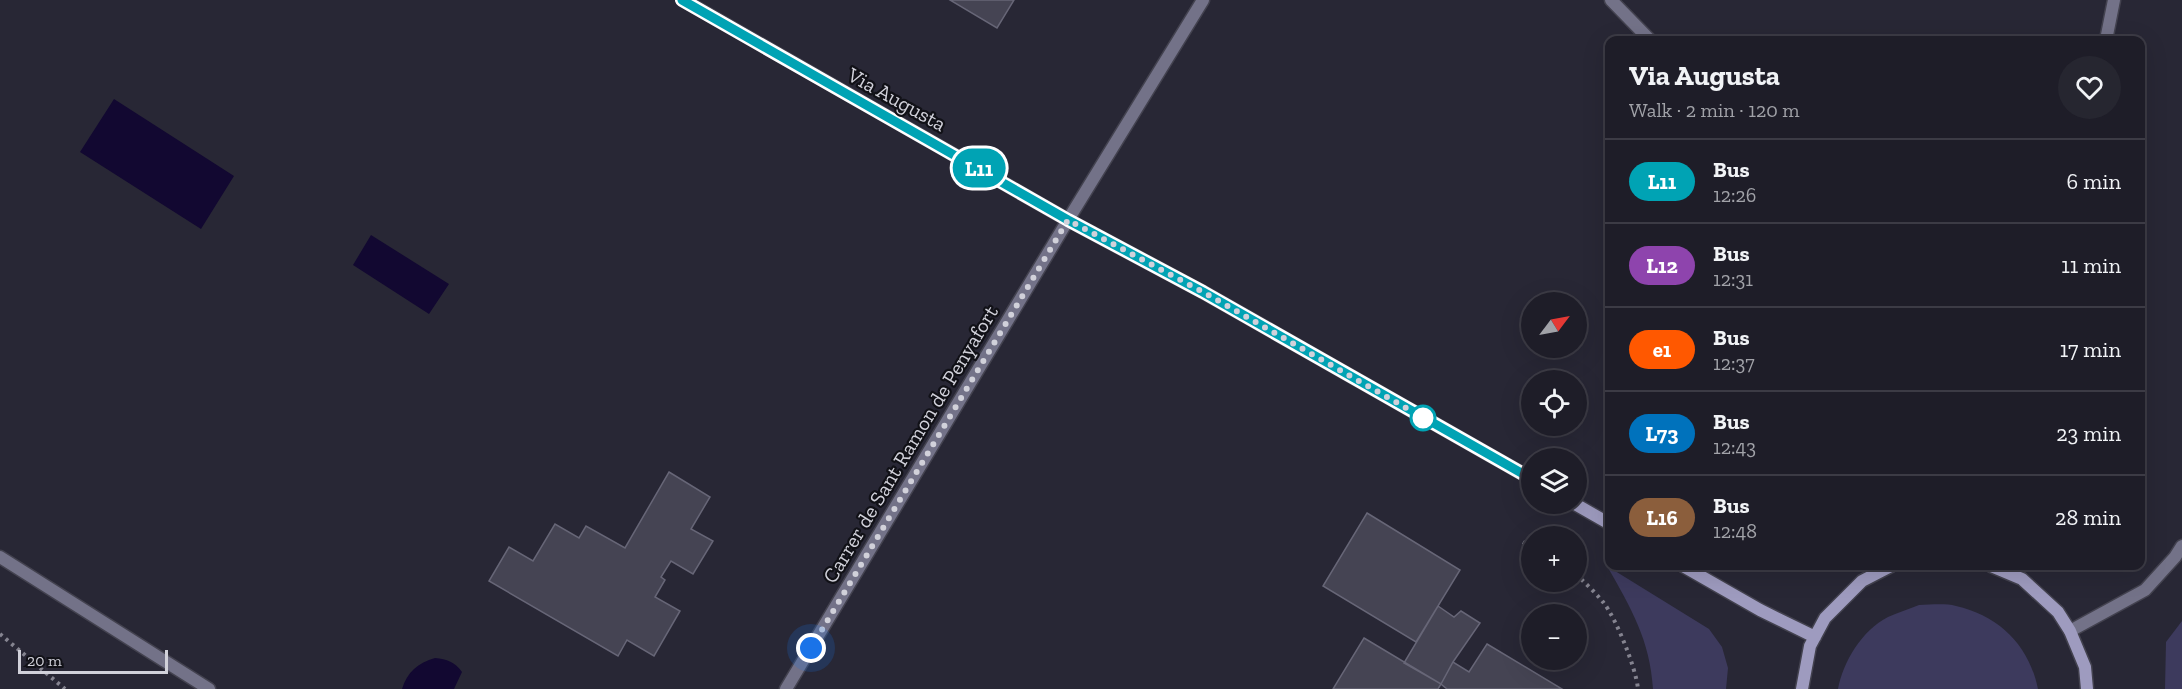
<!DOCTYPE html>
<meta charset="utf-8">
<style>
:root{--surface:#1e1d28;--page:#262630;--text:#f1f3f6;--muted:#a1a2a8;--line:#3c3b45}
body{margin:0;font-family:"Zilla Slab",serif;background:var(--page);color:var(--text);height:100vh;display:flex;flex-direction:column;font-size:22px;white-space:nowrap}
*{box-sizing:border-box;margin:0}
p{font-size:20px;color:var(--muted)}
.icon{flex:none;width:33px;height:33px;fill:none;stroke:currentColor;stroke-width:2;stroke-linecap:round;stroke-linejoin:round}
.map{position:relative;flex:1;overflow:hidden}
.sheet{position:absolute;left:1605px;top:36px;width:540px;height:534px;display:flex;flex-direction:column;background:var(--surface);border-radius:12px;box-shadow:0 6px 24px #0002,0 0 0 2px var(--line)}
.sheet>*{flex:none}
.badge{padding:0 12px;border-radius:20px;font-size:21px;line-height:39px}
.needle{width:39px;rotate:58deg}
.controls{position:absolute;left:1521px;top:292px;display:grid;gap:12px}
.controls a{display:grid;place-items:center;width:66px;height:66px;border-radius:50%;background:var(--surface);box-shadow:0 6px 24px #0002,0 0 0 2px var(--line);font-size:30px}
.scale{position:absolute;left:18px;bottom:15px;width:150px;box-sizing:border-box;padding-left:6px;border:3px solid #d1d1da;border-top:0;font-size:16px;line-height:21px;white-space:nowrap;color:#d1d1da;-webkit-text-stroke:4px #111117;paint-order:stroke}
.you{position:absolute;width:30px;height:30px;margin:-15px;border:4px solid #fff;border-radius:50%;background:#1a73e8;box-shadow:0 0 0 9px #1a73e833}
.map>.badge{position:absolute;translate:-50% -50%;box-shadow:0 0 0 3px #fff}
.round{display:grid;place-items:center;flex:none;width:63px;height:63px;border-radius:32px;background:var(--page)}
.overview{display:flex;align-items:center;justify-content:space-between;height:102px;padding:0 24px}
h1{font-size:28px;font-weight:700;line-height:45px}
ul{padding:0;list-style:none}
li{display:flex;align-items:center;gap:18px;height:84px;padding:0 24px;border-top:2px solid var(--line)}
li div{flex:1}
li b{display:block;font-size:22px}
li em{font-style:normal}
li .badge{min-width:66px;font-weight:700;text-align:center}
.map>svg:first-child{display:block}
.green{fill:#3d3a5d}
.water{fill:#120831}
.building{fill:#454453;stroke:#676677;stroke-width:1.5}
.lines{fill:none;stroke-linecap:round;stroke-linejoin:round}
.service-casing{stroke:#43424f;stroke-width:15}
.minor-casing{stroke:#43424f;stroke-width:15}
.secondary-casing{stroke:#43424f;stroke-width:15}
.path{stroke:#858490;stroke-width:4;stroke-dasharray:3 4.5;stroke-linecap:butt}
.service{stroke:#737288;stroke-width:12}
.minor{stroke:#737288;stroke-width:12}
.secondary{stroke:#9e9bbf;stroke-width:12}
.line-casing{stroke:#fff;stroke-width:14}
.line{stroke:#00a3b4;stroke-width:9}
.walk{stroke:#d1d1da;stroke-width:6;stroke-dasharray:0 10.8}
.stop-dot{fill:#fff;stroke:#00a3b4;stroke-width:3}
.labels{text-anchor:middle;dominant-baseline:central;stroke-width:4.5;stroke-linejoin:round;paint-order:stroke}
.street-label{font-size:21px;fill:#d1d1da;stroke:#111117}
</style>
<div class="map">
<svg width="2182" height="689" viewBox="0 0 2182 689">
<rect width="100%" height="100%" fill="#282735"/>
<path class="green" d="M1607,566L1709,629L1722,647L1728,668L1726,689H1653C1650,640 1631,608 1607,566Z
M1919,605C1930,605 1944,603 1956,606C1999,616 2029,645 2038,689H1838C1843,662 1862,630 1888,617C1897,613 1909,609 1919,605Z
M2182,621V689H2165L2166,642Z"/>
<path class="water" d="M114,99L234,176L201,229L80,152Z
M371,235L449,284L429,314L353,265Z
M435,658C447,659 455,662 462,672L454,689H402C407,672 418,663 435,658Z"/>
<path class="building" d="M950,0H1014L997,28Z
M669,472L710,497L691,529L713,541L693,574L671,561L661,577L665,580L655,597L680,611L654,656L627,640L618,656L489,581L509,547L533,561L555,524L579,538L586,526L625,548Z
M1367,513L1460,570L1416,642L1323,586Z
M1438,606L1454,617L1461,611L1480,623L1453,662L1441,684L1404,663Z
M1364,638L1441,684L1438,689H1333Z
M1487,644L1562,689H1447L1441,684L1453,662L1469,672Z"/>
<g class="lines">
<defs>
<path id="service" d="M2106,40L2114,0"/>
<path id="minor" d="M1611,0L1650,40
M0,557L209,689
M2070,631L2145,590L2175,557L2182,546
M786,689L1068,220L1203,0"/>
<path id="secondary" d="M683,0L1068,220L1203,292L1532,479
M1575,504L1610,524
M1683,566L1760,610L1815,637
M1991,566L2022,579L2058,612L2070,631L2085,667L2087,689
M1802,689L1810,646L1825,618L1862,581L1891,566"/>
</defs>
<use href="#service" class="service-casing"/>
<use href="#minor" class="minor-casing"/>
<use href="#secondary" class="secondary-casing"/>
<path class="path" d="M1523,542L1532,548
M1576,574C1585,583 1595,592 1603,602C1616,618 1636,668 1638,689
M0,634L65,689"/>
<use href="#service" class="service"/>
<use href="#minor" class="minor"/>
<use href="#secondary" class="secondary"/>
</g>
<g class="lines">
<defs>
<path id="line" d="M682,0L1068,220L1203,292L1532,479"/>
</defs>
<use href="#line" class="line-casing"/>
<use href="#line" class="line"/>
<path class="walk" d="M811,648L1068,220L1203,292L1429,421L1423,418"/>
</g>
<circle class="stop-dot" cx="1423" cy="418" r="12"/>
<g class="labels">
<g class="street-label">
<text transform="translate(897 99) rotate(29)">Via Augusta</text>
<text transform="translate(910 444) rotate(-59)">Carrer de Sant Ramon de Penyafort</text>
</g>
</g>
</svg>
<div class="controls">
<a><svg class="needle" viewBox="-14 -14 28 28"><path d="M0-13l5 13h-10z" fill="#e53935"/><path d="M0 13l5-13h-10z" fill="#a1a2a8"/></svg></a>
<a><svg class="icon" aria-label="locate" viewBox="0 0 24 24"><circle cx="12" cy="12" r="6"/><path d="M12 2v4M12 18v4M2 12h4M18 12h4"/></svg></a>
<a><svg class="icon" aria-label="layers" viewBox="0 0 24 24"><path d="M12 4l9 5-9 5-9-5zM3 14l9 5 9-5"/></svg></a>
<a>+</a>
<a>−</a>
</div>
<div class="scale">20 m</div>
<div class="you" style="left:811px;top:648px"></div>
<b class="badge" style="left:979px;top:168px;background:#00a3b4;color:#fff">L11</b>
<section class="sheet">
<div class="overview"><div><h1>Via Augusta</h1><p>Walk · 2 min · 120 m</p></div><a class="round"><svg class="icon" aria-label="heart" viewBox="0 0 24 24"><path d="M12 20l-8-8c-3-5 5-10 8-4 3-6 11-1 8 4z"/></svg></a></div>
<ul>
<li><span class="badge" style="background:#00a3b4;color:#fff">L11</span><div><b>Bus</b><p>12:26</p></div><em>6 min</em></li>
<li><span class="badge" style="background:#8e44ad;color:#fff">L12</span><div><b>Bus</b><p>12:31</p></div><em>11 min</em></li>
<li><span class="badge" style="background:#ff5800;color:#fff">e1</span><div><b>Bus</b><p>12:37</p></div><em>17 min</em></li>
<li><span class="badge" style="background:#0072bc;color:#fff">L73</span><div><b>Bus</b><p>12:43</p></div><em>23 min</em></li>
<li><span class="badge" style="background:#8b5e3c;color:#fff">L16</span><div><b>Bus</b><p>12:48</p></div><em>28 min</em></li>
</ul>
</section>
</div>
